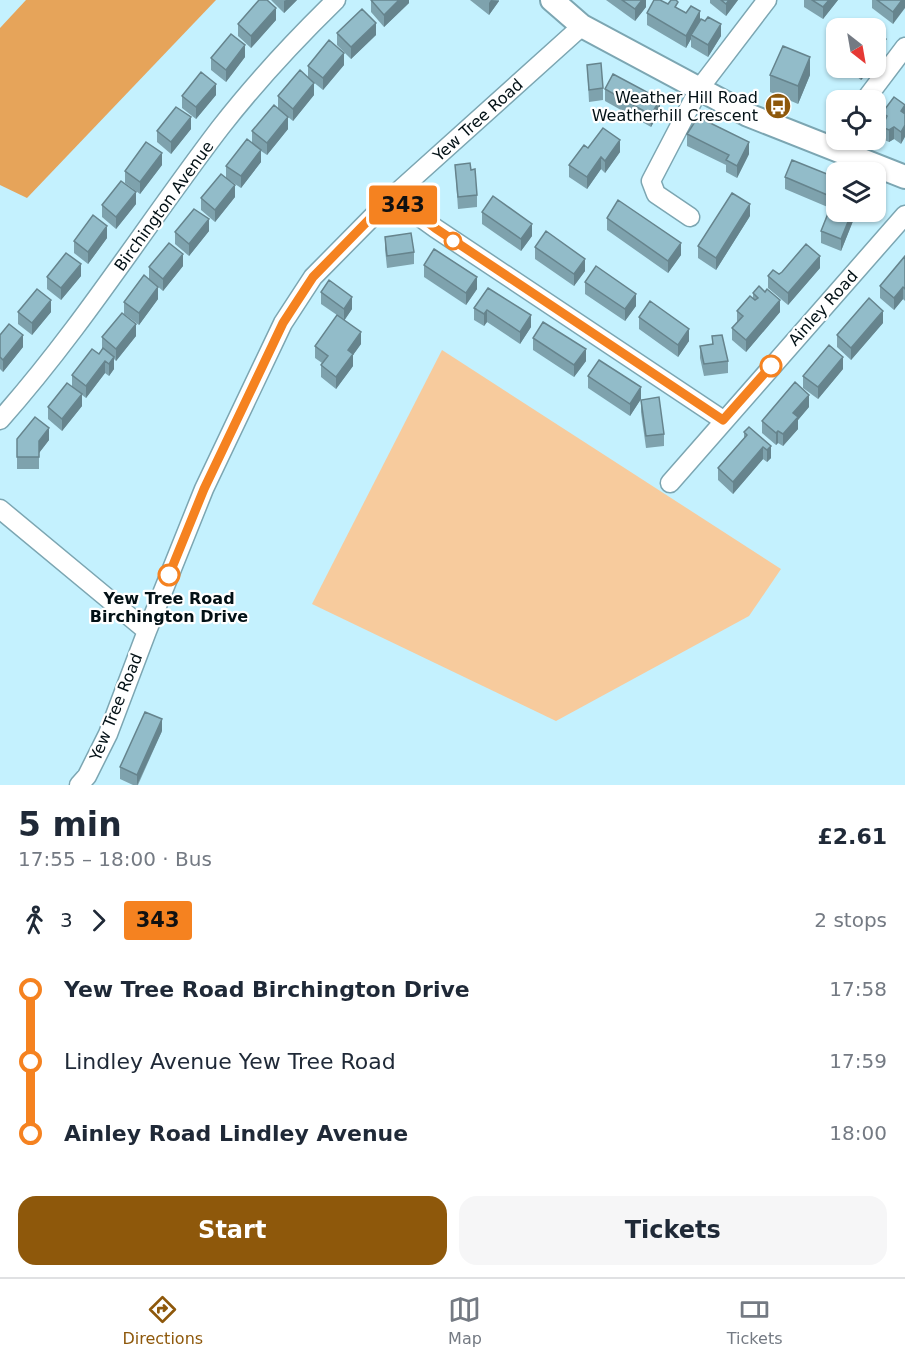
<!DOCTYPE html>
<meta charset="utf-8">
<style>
:root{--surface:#fff;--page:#f6f6f7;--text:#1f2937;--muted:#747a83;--line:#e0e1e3;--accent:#8e580b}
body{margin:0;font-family:"DejaVu Sans",sans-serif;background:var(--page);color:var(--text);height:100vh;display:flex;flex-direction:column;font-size:22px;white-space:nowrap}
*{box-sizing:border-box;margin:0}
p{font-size:20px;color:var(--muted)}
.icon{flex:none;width:33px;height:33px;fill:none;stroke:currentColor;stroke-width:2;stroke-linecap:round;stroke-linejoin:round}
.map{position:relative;height:785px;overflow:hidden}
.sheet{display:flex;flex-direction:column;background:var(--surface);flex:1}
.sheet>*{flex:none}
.badge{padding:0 12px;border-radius:4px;font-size:21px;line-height:39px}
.needle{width:39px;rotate:149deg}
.controls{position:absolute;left:826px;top:18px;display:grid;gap:12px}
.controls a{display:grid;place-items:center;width:60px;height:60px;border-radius:12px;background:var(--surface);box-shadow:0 2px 4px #0004;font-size:30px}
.map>.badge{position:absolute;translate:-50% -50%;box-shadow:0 0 0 3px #fff}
.legs{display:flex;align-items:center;gap:9px;height:66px;padding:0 18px;font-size:20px}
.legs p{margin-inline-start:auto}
.summary{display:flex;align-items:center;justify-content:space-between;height:102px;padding:0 18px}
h1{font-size:33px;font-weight:700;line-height:45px}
.button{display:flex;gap:12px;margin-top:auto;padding:12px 18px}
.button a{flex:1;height:69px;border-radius:18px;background:var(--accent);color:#fff;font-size:24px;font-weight:700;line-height:69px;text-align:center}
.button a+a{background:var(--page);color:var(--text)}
ul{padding:0 18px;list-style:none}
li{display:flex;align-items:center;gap:21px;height:72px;font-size:22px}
li i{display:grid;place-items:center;width:9px;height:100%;margin:0 8px;background:currentColor}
li i::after{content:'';width:15px;height:15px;margin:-8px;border:4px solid;border-radius:50%;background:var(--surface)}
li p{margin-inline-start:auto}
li:first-child i{background:linear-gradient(#0000 50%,currentColor 0)}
li:last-child i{background:linear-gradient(currentColor 50%,#0000 0)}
.tabs{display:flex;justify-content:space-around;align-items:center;height:84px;border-top:2px solid var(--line);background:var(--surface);font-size:16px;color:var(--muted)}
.tabs a{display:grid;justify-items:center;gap:3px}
.tabs .active{color:var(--accent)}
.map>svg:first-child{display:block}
.green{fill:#f7cb9d}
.forest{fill:#e6a45a}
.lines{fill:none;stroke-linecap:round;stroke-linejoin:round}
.minor-casing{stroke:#7ca6b2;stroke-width:21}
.tertiary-casing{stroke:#7ca6b2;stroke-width:26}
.minor{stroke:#fff;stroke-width:18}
.tertiary{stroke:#fff;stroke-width:22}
.wall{fill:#7ea2ad}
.shaded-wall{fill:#66848d}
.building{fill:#92bcc9;stroke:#66848d;stroke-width:1.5}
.line-1-casing{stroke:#fff;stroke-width:14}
.line-1{stroke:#f58220;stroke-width:9}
.stop-1-dot{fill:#fff;stroke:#f58220;stroke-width:3}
.labels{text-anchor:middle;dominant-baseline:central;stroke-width:4.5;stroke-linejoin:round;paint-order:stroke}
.poi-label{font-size:16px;fill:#031116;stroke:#fff;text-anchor:end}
.street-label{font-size:16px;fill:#031116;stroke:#fff}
.stop-label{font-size:16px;font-weight:bold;fill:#031116;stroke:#fff}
</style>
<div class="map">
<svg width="905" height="785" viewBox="0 0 905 785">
<rect width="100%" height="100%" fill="#c4f1fe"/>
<path class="green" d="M442,350L781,569L749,616L556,721L312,604Z"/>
<path class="forest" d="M26,0H216L27,198L0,185V28Z"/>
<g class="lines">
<defs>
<path id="minor" d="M865,100L905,47
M392,197L435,228L723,420
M690,217L656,194L651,181L699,89L767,0
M0,420C81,329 146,225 220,128C255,83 295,40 336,0
M670,483L905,215
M0,509L147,631
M79,785L87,776L108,734L147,631L204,489L283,323L313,277L392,197L582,26"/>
<path id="tertiary" d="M552,0L582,26L748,115L905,177"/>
</defs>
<use href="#minor" class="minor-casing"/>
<use href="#tertiary" class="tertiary-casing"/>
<use href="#minor" class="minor"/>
<use href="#tertiary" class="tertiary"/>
</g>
<path class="wall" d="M271,0H297L284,13Z
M371,0H409V3L384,27L371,12Z
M470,0H499V1L489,15Z
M606,0H646V7L635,21Z
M710,0H738L726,16L710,3Z
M804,0H838L823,19L804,7Z
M872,0H905L893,24L872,8Z
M668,4L700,19L721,36L708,57L691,47V39L686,48L647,25V13Z
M276,20L251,48L238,36V24Z
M337,33L376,35L351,59L337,45Z
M245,57L226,82L211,70V58Z
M344,65L323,90L312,81L314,95L293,121L288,117V129L267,155L261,151V162L241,188L226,178V166L252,143V131L278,108V96L308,78V66Z
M587,65L603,88V100L589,102Z
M846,68H872L861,80Z
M770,75H810L798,104L770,92Z
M605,89L660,111L651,127L605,101Z
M216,95L196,119L182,108V96Z
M905,105L901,144L894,139L889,142L882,139L883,125H882V113Z
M191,129L171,154L157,142V131Z
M687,134L749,154L737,178L726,172V165L687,146Z
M588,148L620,152L605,173L601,169L587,189L569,177V165Z
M162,165L140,194L125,183V171Z
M455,165L471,170L477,195V207L458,209Z
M785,177L837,178V200L835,202L853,212V221L841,251L821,243V231L830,208L785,189Z
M235,197L215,222L201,210V198Z
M136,204L116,229L102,217V205Z
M482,212L532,236L521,251L482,224Z
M750,216L716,270L698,258V246Z
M607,218L681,255L668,273L607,230Z
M209,231L189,256L175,244V232Z
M385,237L414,252V264L387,268L385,249Z
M107,238L88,264L74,253V241Z
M535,247L585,271L574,286L535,259Z
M905,256V301L903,299L894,310L880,298V286Z
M424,265L477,289L466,305L424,277Z
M183,266L163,291L149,279V267Z
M820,268L788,305L768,288V276Z
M81,276L61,300L47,289V277Z
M585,282L636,306L625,321L585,294Z
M488,288L531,327L520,344L487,322L484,326L474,320V308Z
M321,292L352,309L344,320L361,344L353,355V366L336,389L321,377V365L322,363L315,358V346L337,315L321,304Z
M753,293L780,312L746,352L732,340V328L737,323V311L753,299Z
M158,299L139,325L124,314V302Z
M18,312H51L32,335L18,324Z
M639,317L689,341L678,357L639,329Z
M883,323L851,360L837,347V335Z
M0,335L23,347L3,372L0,369Z
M136,336L116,361L114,359V369L109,376L105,373L86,398L82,395V406L62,431L48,419V407L72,386V375L99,354L102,349V337Z
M712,336L728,361V373L704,376L700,358V346L712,344Z
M533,338L586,361L574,377L533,350Z
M843,369L818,399L803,388V376Z
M588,376L641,399L630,416L588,388Z
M641,400L664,434V446L646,448L641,412Z
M809,407L798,420V429L783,446L778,443L776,445L762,433V421Z
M744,432L771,446V458L767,462L763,459L733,494L718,480V468L744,438Z
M17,439L49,440L39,453V469H17Z
M162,731L138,785H133L120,779V767Z"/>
<path class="shaded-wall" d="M286,0H297L284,13V1Z
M399,0H409V3L384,27V15Z
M491,0L499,1L489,15V3Z
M642,0H646V7L635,21V9Z
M729,0H738L726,16V4Z
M829,0H838L823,19V7Z
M902,0H905V8L893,24V12Z
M276,8V20L251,48V36Z
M700,11V23L691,35V39L686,48V36Z
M376,23V35L351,59V47Z
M721,24V36L708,57V45Z
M886,39V51L876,63V51Z
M245,45V57L226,82V70Z
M344,53V65L323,90V78Z
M810,57V75L798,104V86Z
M861,68H872L861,80Z
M314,83V95L293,121V109Z
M216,84V95L196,119V107Z
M660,99V111L651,127V115Z
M905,105V117L901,111Z
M191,117V129L171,154V142Z
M288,117V129L267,155V143Z
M905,125V137L901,144V132Z
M894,127V139L889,142V130Z
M620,140V152L605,173V161Z
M749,142V154L737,178V166Z
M261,150V162L241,188V176Z
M162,153V165L140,194V182Z
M601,157V169L587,189V177Z
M235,185V197L215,222V210Z
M836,188V200L832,209V197Z
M136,192V204L116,229V217Z
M750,204V216L716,270V258Z
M852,212H853V221L841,251V239Z
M209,219V231L189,256V244Z
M532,224V236L521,251V239Z
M107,226V238L88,264V252Z
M681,243V255L668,273V261Z
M183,254V266L163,291V279Z
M820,256V268L788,305V293Z
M585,259V271L574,286V274Z
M81,264V276L61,300V288Z
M477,277V289L466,305V293Z
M158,287V299L139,325V313Z
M903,287V299L894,310V298Z
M636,294V306L625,321V309Z
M352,297V309L344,321V309Z
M51,300V312L32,335V323Z
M780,300V312L746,352V340Z
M487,310V322L484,326V314Z
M883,311V323L851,360V348Z
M531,315V327L520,344V332Z
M136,324V336L116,361V349Z
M689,329V341L678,357V345Z
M361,332V344L353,355V366L336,389V377L348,350Z
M23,335V347L3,372V360Z
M586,349V361L574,377V365Z
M114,357V369L109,376V364Z
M843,357V369L818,399V387Z
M105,361V373L86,398V386Z
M641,387V399L630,416V404Z
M82,394V406L62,431V419Z
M809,395V407L798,420V429L783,446V434L793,413Z
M49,428V440L39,453V441Z
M778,431V443L776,445V433Z
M771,446V458L767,462V450Z
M763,447V459L733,494V482Z
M162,719V731L137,785V775Z"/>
<path class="building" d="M259,0H267L276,8L251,36L238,24Z
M371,0H399L384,15Z
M622,0H642L635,9Z
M654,0H660L668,4L671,0H676L678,2L675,7L686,13L691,6L700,11L686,36L647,13Z
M721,0H729L726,4Z
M812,0H829L823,7Z
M877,0H902L893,12Z
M362,9L376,23L351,47L337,33Z
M708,17L721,24L708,45L691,35L701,19L705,21Z
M878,32L886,39L876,51V35Z
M231,34L245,45L226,70L211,58Z
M329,40L344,53L323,78L308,66Z
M783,46L810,57L798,86L770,75Z
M601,63L603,88L589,90L587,65Z
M300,70L314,83L293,109L278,96Z
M201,72L216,84L196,107L182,96Z
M613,74L660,99L651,115L605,89Z
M894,97L905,105L901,111L905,114V125L901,132L894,127L889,130L882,127L887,116L882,113Z
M274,105L288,117L267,143L252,131Z
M176,107L191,117L171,142L157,131Z
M698,117L749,142L737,166L726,160L729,155L687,134Z
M603,128L620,140L605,161L601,157L587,177L569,165L584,145L588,148Z
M247,139L261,150L241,176L226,166Z
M146,142L162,153L140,182L125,171Z
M792,160L837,178V188L832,197L785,177Z
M470,163L471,170L475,169L477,195L458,197L455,165Z
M221,174L235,185L215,210L201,198Z
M121,181L136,192L116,217L102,205Z
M732,193L750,204L716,258L698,246Z
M493,196L532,224L521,239L482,212Z
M618,200L681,243L668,261L607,218Z
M833,201L837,202V212H852L841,239L821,231Z
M194,209L209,219L189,244L175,232Z
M93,215L107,226L88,252L74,241Z
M546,231L585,259L574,274L535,247Z
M411,233L414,252L387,256L385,237Z
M169,243L183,254L163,279L149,267Z
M806,244L820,256L788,293L768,276L773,270L779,274L782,272Z
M434,249L477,277L466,293L424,265Z
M66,253L81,264L61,288L47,277Z
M905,256V289L903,287L894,298L880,286Z
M596,266L636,294L625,309L585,282Z
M144,275L158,287L139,313L124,302Z
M329,280L352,297L344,309L321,292Z
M759,286L765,292L767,289L780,300L746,340L732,328L743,316L737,311L750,296L755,300L758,298L753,293Z
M488,288L531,315L520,332L487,310L484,314L474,308Z
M37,289L51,300L32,323L18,312Z
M869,298L883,311L851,348L837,335Z
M650,301L689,329L678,345L639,317Z
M122,313L136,324L116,349L102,337Z
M337,315L361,332L348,350L353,354L336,377L321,365L328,356L315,346Z
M543,322L586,349L574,365L533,338Z
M9,324L23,335L3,360L0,357V335Z
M722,335L728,361L704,364L700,346L713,344L712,336Z
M829,345L843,357L818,387L803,376Z
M103,348L114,357L109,364L105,361L86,386L72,375L92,349L99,354Z
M599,360L641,387L630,404L588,376Z
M795,382L809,395L793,413L798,417L783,434L778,431L776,433L762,421Z
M67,383L82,394L62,419L48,407Z
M659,397L664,434L646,436L641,400Z
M35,417L49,428L39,441V457H17V439Z
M749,427L771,446L767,450L763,447L733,482L718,468L747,435L744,432Z
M145,712L162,719L137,775L120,767Z"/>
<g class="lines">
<defs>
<path id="line-1" d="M169,575L204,489L283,323L313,277L392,196L435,228L723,420L771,366"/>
</defs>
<use href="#line-1" class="line-1-casing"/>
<use href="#line-1" class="line-1"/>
</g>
<defs>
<symbol id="bus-disc" viewBox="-11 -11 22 22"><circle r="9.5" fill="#8e580b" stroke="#fff"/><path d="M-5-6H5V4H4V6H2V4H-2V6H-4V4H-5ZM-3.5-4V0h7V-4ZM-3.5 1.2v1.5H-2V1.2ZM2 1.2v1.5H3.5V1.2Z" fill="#fff"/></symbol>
</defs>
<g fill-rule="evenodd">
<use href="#bus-disc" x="763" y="91" width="30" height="30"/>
</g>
<g class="stop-1-dot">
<circle cx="453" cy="241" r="8"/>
<circle cx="771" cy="366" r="10"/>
<circle cx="169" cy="575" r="10"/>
</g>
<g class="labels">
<g class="poi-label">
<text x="758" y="97">Weather Hill Road<tspan x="758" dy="18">Weatherhill Crescent</tspan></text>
</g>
<g class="street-label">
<text transform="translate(478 120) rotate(-42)">Yew Tree Road</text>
<text transform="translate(164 206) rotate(-54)">Birchington Avenue</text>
<text transform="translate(823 308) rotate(-48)">Ainley Road</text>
<text transform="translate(116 707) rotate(-68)">Yew Tree Road</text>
</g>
<g class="stop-label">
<text x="169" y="598">Yew Tree Road<tspan x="169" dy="18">Birchington Drive</tspan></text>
</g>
</g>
</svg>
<div class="controls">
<a><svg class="needle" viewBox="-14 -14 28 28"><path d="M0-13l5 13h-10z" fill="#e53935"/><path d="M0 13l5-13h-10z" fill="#747a83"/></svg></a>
<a><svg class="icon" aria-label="locate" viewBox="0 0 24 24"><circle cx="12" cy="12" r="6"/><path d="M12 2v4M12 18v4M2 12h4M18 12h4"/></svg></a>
<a><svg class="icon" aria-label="layers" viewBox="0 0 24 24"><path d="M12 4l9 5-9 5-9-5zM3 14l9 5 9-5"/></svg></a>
</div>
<b class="badge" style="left:403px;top:205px;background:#f58220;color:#111">343</b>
</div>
<section class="sheet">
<div class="summary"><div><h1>5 min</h1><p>17:55 – 18:00 · Bus</p></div><b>£2.61</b></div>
<div class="legs"><svg class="icon" aria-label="walk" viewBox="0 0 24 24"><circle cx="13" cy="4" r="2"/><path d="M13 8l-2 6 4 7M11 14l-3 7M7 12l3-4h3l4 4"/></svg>3<svg class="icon" aria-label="forward" viewBox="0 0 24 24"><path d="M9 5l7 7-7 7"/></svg><b class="badge" style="background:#f58220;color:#111">343</b><p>2 stops</p></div>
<ul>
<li><i style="color:#f58220"></i><b>Yew Tree Road Birchington Drive</b><p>17:58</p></li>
<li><i style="color:#f58220"></i><span>Lindley Avenue Yew Tree Road</span><p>17:59</p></li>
<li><i style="color:#f58220"></i><b>Ainley Road Lindley Avenue</b><p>18:00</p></li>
</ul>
<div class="button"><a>Start</a><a>Tickets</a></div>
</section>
<nav class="tabs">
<a class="active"><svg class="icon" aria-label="directions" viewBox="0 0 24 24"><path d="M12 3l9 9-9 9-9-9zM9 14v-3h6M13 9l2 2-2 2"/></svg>Directions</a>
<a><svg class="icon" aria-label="map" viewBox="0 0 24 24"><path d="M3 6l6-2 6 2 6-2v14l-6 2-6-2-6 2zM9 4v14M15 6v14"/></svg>Map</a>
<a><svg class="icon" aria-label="tickets" viewBox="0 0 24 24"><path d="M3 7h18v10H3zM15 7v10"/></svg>Tickets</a>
</nav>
